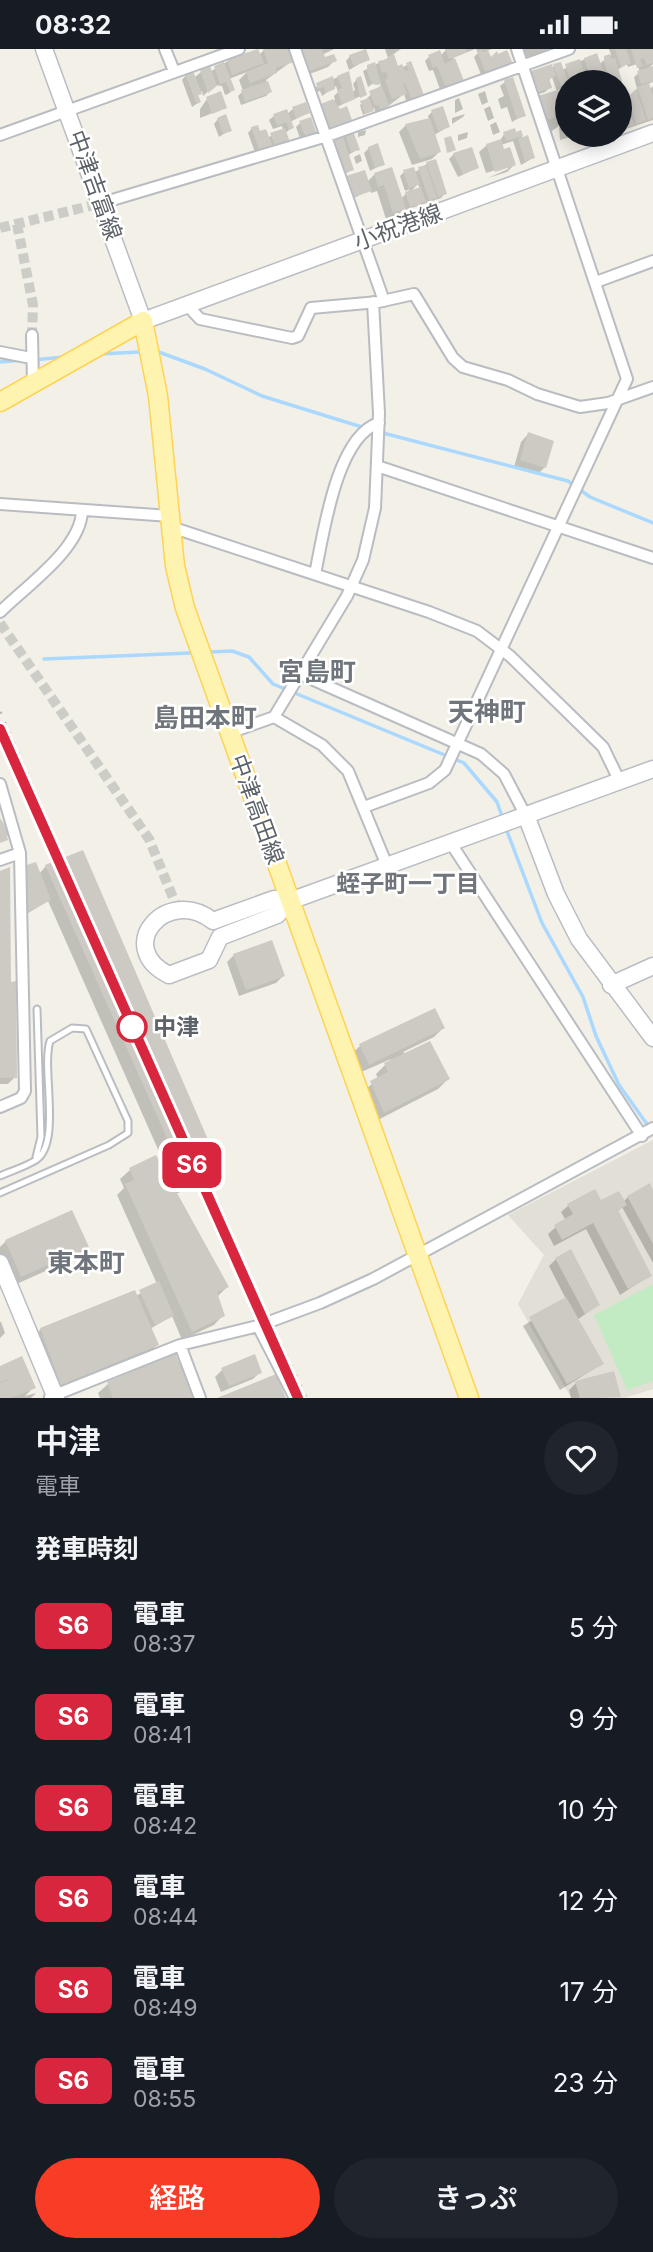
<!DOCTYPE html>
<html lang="ja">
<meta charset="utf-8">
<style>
:root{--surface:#171b24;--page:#20242c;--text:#f1f3f6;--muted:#9ea1a6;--accent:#f93c26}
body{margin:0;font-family:Inter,"Noto Sans JP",sans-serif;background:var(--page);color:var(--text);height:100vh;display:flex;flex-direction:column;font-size:26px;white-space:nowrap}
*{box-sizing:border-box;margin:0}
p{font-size:23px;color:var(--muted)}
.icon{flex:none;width:38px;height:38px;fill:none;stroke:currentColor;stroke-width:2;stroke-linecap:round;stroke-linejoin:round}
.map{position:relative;height:1349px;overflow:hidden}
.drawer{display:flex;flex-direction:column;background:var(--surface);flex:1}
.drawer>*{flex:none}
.badge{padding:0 14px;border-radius:10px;font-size:24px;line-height:46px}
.tools{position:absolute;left:555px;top:21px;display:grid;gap:14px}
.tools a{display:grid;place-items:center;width:77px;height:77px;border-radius:50%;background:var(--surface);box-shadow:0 4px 18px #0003;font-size:35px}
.map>.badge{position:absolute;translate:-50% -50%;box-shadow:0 0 0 4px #fff}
h2{padding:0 35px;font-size:26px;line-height:63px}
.round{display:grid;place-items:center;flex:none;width:74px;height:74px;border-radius:37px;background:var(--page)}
.headline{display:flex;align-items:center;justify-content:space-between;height:119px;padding:0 35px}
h1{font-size:33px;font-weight:600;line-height:52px}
.button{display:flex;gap:14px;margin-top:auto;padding:14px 35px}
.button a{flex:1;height:80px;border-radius:42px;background:var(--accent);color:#fff;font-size:28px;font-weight:600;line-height:80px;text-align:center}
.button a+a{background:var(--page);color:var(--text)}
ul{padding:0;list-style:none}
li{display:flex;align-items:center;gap:21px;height:91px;padding:0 35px}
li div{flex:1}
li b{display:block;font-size:26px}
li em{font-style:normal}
li .badge{min-width:77px;font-weight:700;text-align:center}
.status{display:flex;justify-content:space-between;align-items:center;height:49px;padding:0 35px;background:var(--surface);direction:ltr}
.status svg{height:19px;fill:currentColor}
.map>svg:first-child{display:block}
.education{fill:#e2dfd6}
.green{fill:#c2ebc3}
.shadow{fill:#0003;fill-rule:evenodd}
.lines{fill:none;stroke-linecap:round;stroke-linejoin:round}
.stream{stroke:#aad8ff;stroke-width:3.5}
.building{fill:#cdcac4}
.street-tunnel{stroke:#cdcdc8;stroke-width:10;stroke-dasharray:10 5;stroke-linecap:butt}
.lane-casing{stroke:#b9bdc2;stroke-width:9}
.street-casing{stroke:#b9bdc2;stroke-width:14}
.secondary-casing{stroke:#babec4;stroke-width:19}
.primary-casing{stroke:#fed354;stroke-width:21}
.lane{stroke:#fff;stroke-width:5}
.street{stroke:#fff;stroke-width:10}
.secondary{stroke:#fff;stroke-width:16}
.primary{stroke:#fff4af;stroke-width:18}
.rail{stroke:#b8b9ba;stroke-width:3.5;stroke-dasharray:2 9;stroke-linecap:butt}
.line-casing{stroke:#fff;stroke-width:16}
.line{stroke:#d7263d;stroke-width:10}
.stop-dot{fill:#fff;stroke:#d7263d;stroke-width:3.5}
.labels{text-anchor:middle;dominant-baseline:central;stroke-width:5;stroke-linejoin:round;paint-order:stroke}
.street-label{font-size:23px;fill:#5e6369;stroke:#fff}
.stop-label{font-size:23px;font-weight:bold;fill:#5e6369;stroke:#fff;text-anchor:start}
.neighbourhood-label{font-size:24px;font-weight:bold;fill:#6f757b;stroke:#fff}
.quarter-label{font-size:26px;font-weight:bold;fill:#6f757b;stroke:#fff}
</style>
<div class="status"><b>08:32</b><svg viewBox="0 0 49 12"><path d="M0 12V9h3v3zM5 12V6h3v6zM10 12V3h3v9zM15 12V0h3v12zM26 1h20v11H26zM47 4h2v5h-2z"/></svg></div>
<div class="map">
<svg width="653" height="1349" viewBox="0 0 653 1349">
<rect width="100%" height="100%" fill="#f2f0e7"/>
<path class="education" d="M653,1091V1340L625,1349H571L518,1255L544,1206L508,1166Z"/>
<path class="green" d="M653,1235V1332L627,1341L594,1266Z"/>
<path class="shadow" d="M265,0H287L292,12L266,31L270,43L266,47L241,56L238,47L243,42L239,31L247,23L229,30L233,41L228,45L225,46L222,37L215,36L203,47L202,42L197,47L199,53L192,58L182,31L186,26L194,29L201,23L209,20L210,23L228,12L259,6Z
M291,0H334L322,6L324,11H335L328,18L302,28Z
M385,0H401L392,6L397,21L407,16L422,46L407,54L404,45L383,61L376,64L374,59L363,66L360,56L381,36L379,30L368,38L363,22L388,9Z
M447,0H475L453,9L462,32L441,43L433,21L429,22L425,12L429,8L440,7Z
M476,0H492L487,2L490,10L511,15L482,28L474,8L478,4Z
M520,0H549L524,10Z
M609,0H653V15L648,20L653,19V33L647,35L649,41L653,37V71L620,82V49L625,54L637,40L634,28L640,23L637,15L628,18L627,15L617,21L618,33H567V38L566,34L558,42L567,39V86H577L560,91L559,78L563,74L562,69L557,71L559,77L549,84L532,56L545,43L531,48L554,17L562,21L585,10L599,15L611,6ZM552,28L557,43L540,48L550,38L548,32Z
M350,7L368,10L349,21L346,12Z
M338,28L352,44L355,41L353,35L357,30L365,45L337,58L350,70L326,82L317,61L335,51L334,47L338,43L336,37L322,47L320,42L314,44L312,40Z
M505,33L524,66L512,73L507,58L501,60L498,50L504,47L500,37Z
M485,42L488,53L482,56L478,45Z
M459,49L463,60L455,64V51Z
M207,50L225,59L200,69V60Z
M490,57L494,69L488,72L484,60Z
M293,60L308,64L290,73L292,79L285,84L288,93L256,106L248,84L252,79L267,89L283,81L282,77L273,80L269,71L274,67L287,65Z
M432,63L448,78L434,86L439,103L432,110L412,116L399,83L406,76L429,71L428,67Z
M465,65L463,68L452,75V69Z
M218,70L230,81L219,88L214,75Z
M496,73L500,83L493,86L490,76Z
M300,74L315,85L301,92L296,78Z
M366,81L365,86L358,88V83Z
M468,83L467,89L458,92V86Z
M520,84L533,109L521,116L513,92L501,96L514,116L507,123L488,129L508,120V117L486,124L479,103L487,96L500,92L504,85Z
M346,86L358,100L347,107L352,121L341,127L331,96Z
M369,99L383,115L370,122L364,104Z
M360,105L362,112L356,115L354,108Z
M454,105L477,119L458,128L449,110Z
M428,114L445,144L441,149L406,161L405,159L397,167L386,170L377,142L371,144L370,141L348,152L342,133L347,129L367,133L375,125L401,150L410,140L405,142L400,127L404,123L414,124ZM418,135L420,140L409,144Z
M528,385L545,418L538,425L514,418L521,393Z
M46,817L220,1123L210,1132L175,1145L227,1238L217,1248L223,1266L214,1276L182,1291L172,1267L150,1280L157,1296L147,1306L51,1345L31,1290L41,1280L136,1247L157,1235L117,1146L124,1139L120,1130L130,1121L176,1141L48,852L20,869V825L28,818L39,825Z
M0,824L15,1028L8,1035H0Z
M234,906L283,927L276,934L239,947L227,913Z
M443,979L434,988L403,1003L448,1030L438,1040L374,1073L362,1043L378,1030L376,1025L391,1010L359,1024L350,1006L360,997Z
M653,1145V1214L622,1158L617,1163L649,1227L620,1246L586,1180L554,1197L548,1185L565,1170L561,1163L569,1156L623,1153L628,1148Z
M6,1192L87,1198L77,1208L12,1237L0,1211V1198Z
M556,1210L598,1256L577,1271L602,1315L560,1341L523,1277L566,1250L549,1217Z
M1,1273L5,1284L0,1289V1273Z
M174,1306L193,1349H100L98,1344L108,1335Z
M21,1310L32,1340L25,1347L36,1344L31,1349H0V1319Z
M222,1321L260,1323L253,1330L221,1343L215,1328Z
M576,1334L619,1348L571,1349L569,1341Z"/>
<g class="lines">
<path class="stream" d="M156,302L205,320L262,347L365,379
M100,305L139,303
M33,311L64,308
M0,313L22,311
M379,383L568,432L590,448L653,474
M210,603L232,602L249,608L273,635L464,714L497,753L503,770
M44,610L190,604
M505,777L542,874L583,948L596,987L619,1036L649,1078"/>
</g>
<path class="building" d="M258,0L264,14L232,26L227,10Z
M263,0H289L294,13L276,19L277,24L250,34L246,23L268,14Z
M301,0H322L325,8L334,5L337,12L310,22Z
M366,0L370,11L354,17L349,6Z
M445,0H466L467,3L449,10Z
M615,0H626L631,14L621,18Z
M631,0H653V14L646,16L644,9L640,10L643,17L637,19Z
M440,1L445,15L455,9L464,32L446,39L437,17L433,19L428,6Z
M482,1L483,3L488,1L491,8L497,2L498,5L507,1L513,15L486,25L477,2Z
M597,4L607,33H592L584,9Z
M394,5L398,17L402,15L405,22L409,21L406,14L411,12L424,46L412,51L405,34L403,35L407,45L392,50L385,31L388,29L386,23L382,24L378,12L389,10L388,8Z
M610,5L611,10L615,9L622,32L610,33L604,12V7Z
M580,10L586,29L571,33L565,15Z
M224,13L235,41L230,43L226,33L220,35L214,17Z
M375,13L381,35L377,36L372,35L367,22V16Z
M561,13L568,33L561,37L553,15Z
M552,15L556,27L549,29L552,39L535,44L528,23Z
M210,17L217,37L208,44L200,21Z
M653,17V32L641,35L637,22Z
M193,22L202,45L198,46L201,53L197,55L185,25Z
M349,22L355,50L342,55L337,41L342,39L337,27Z
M333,27L335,40L326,44L324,38L318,40L316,34Z
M361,27L367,46L360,49L356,29Z
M513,28L526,67L517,70L504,31Z
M268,32L272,43L245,53L241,41Z
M649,34L653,47V69L648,71L637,38Z
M382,37L389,57L380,61L379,56L375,57L369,42Z
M567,38V64L546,71L538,47Z
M636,40L646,71L636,75L628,48Z
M221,42L227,59L212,65L206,48Z
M624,45L634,76L624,79L620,66V46Z
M369,49L374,62L365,65L360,52Z
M333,50L340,60L347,57L352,71L330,79L321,55Z
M306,53L310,64L296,69L292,58Z
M443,57L450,78L438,82L431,61Z
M287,60L294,79L289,81L286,73L277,77L273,65Z
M226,65L232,82L223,85L217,69Z
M311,68L317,85L306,89L299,72Z
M430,69L441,103L420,110L405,75Z
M258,76L260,82L266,80L273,98L260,103L251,78Z
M285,79L290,93L276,99L270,84Z
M515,79L516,83L521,81L523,87L506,92L503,83Z
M353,82L360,101L351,103L345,85Z
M528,86L535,109L525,112L518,90Z
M451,87L456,101L447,104L444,89Z
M343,88L354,121L345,124L334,90Z
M501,90L504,100L510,98L516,116L495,123L486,95Z
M378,94L385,116L375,119L368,98Z
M472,98L479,119L463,125L453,104Z
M436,110L447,145L438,148L426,113Z
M426,116L437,149L429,151L418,118Z
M392,118L406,160L393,164L384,136L378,138L374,124Z
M414,118L420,135L409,139L403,121Z
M365,121L372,142L353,148L346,127Z
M421,138L426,153L410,158L405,143Z
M528,383L554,392L546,419L520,411Z
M0,769L11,785L7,787L8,791L0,794Z
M83,801L222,1123L188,1136L45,816Z
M36,813L51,851L28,863L26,861L27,816Z
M10,818L11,933L16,932L17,1029H0V822Z
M272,891L285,927L246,941L233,905Z
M435,959L445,979L369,1016L359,995Z
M430,992L450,1030L384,1064L370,1032L388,1023L384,1014Z
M156,1106L229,1238L217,1243L225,1267L192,1283L125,1135L134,1131L129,1119Z
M650,1134L653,1141V1195L627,1147Z
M595,1140L601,1151L619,1142L627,1156L618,1161L652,1227L628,1240L593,1174L562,1191L554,1176L573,1165L567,1155Z
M72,1161L89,1198L21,1228L5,1191Z
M571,1200L600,1256L585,1265L555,1209Z
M159,1232L174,1267L155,1276L139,1241Z
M135,1241L159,1296L61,1336L40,1279Z
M566,1248L604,1315L567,1335L529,1268Z
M175,1304L195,1349H113L107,1333Z
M255,1305L262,1324L229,1337L221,1319Z
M22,1307L36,1339L11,1349H0V1334L16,1327L0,1333V1317Z
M614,1322L621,1348L580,1349L575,1332Z
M276,1325L286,1349H217Z"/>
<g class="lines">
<path class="street-tunnel" d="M17,175L33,256L32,286
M0,179L102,154
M0,574L149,790L178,861"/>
<defs>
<path id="lane" d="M36,1108L41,1088L37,960
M0,1127C11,1122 25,1118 36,1111C62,1093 41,1020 50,992L72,979L86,980L128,1072V1084L109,1096L0,1144"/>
<path id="street" d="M165,0L174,22
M295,0L384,252
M0,86L239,0
M102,154L327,87L569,0
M596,233L653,212
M187,256L200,270L292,289L298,287L311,259L378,253L414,245L453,309L463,318L508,331L537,345L580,358L608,354L653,338
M32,286L33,334
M0,303L31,309
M377,417L653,509
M0,455L170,467
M171,478L429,563L477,582L510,607L603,698L620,733
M315,525C323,488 336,387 379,374
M0,563C26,537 82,499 82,461
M300,625L481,705L504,725L527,769
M274,668L322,696L348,722L388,819
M229,684L274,668L347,547L363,511L375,459L379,364L373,253
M0,735L20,804L25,1042L21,1049L0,1058
M364,758L429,734L445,721L627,330L517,0
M452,796L642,1087
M0,811L20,804
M258,1277L295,1349
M180,1296L200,1349
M50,1348L180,1296L258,1277L320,1254L373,1230L653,1079"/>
<path id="secondary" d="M44,0L143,272L653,84
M527,769L556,845L579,890L653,989
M290,852L274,850L213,872C167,836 113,898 169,926L209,911L220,888L277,866L290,852L653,720
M611,936L653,917
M0,1214L56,1349"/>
<path id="primary" d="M0,353L143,272L158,347L175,517L185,559L469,1349"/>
</defs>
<use href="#lane" class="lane-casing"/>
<use href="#street" class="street-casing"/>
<use href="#secondary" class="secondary-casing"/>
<use href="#primary" class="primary-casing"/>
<use href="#lane" class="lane"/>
<use href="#street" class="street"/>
<use href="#secondary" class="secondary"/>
<use href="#primary" class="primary"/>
<path class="rail" d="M0,663L200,1121L306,1349"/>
</g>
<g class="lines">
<defs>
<path id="line" d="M0,680L298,1349"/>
</defs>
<use href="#line" class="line-casing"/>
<use href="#line" class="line"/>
</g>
<circle class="stop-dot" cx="132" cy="978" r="14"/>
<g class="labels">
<g class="street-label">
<text transform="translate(95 136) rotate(70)">中津吉富線</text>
<text transform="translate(398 178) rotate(-20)">小祝港線</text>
<text transform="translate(257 760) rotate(70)">中津高田線</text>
</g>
<g class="stop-label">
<text x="153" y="978">中津</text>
</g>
<g class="neighbourhood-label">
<text x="408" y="834">蛭子町一丁目</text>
</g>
<g class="quarter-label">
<text x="317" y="622">宮島町</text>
<text x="487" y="662">天神町</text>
<text x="205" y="668">島田本町</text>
<text x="86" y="1213">東本町</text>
</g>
</g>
</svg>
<div class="tools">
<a><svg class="icon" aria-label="layers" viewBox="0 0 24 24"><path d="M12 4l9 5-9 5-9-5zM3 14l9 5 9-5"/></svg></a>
</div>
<b class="badge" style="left:192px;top:1116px;background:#d7263d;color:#fff">S6</b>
</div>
<section class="drawer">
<div class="headline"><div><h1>中津</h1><p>電車</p></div><a class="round"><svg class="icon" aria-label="heart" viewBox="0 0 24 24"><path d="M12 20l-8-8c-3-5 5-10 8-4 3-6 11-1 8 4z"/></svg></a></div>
<h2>発車時刻</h2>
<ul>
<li><span class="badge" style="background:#d7263d;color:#fff">S6</span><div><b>電車</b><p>08:37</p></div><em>5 分</em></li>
<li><span class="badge" style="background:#d7263d;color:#fff">S6</span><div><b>電車</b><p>08:41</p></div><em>9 分</em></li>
<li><span class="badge" style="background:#d7263d;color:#fff">S6</span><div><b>電車</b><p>08:42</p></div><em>10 分</em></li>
<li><span class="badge" style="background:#d7263d;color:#fff">S6</span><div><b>電車</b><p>08:44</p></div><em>12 分</em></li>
<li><span class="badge" style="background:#d7263d;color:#fff">S6</span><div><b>電車</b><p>08:49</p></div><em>17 分</em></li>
<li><span class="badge" style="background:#d7263d;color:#fff">S6</span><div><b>電車</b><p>08:55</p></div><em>23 分</em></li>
</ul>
<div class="button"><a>経路</a><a>きっぷ</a></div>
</section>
